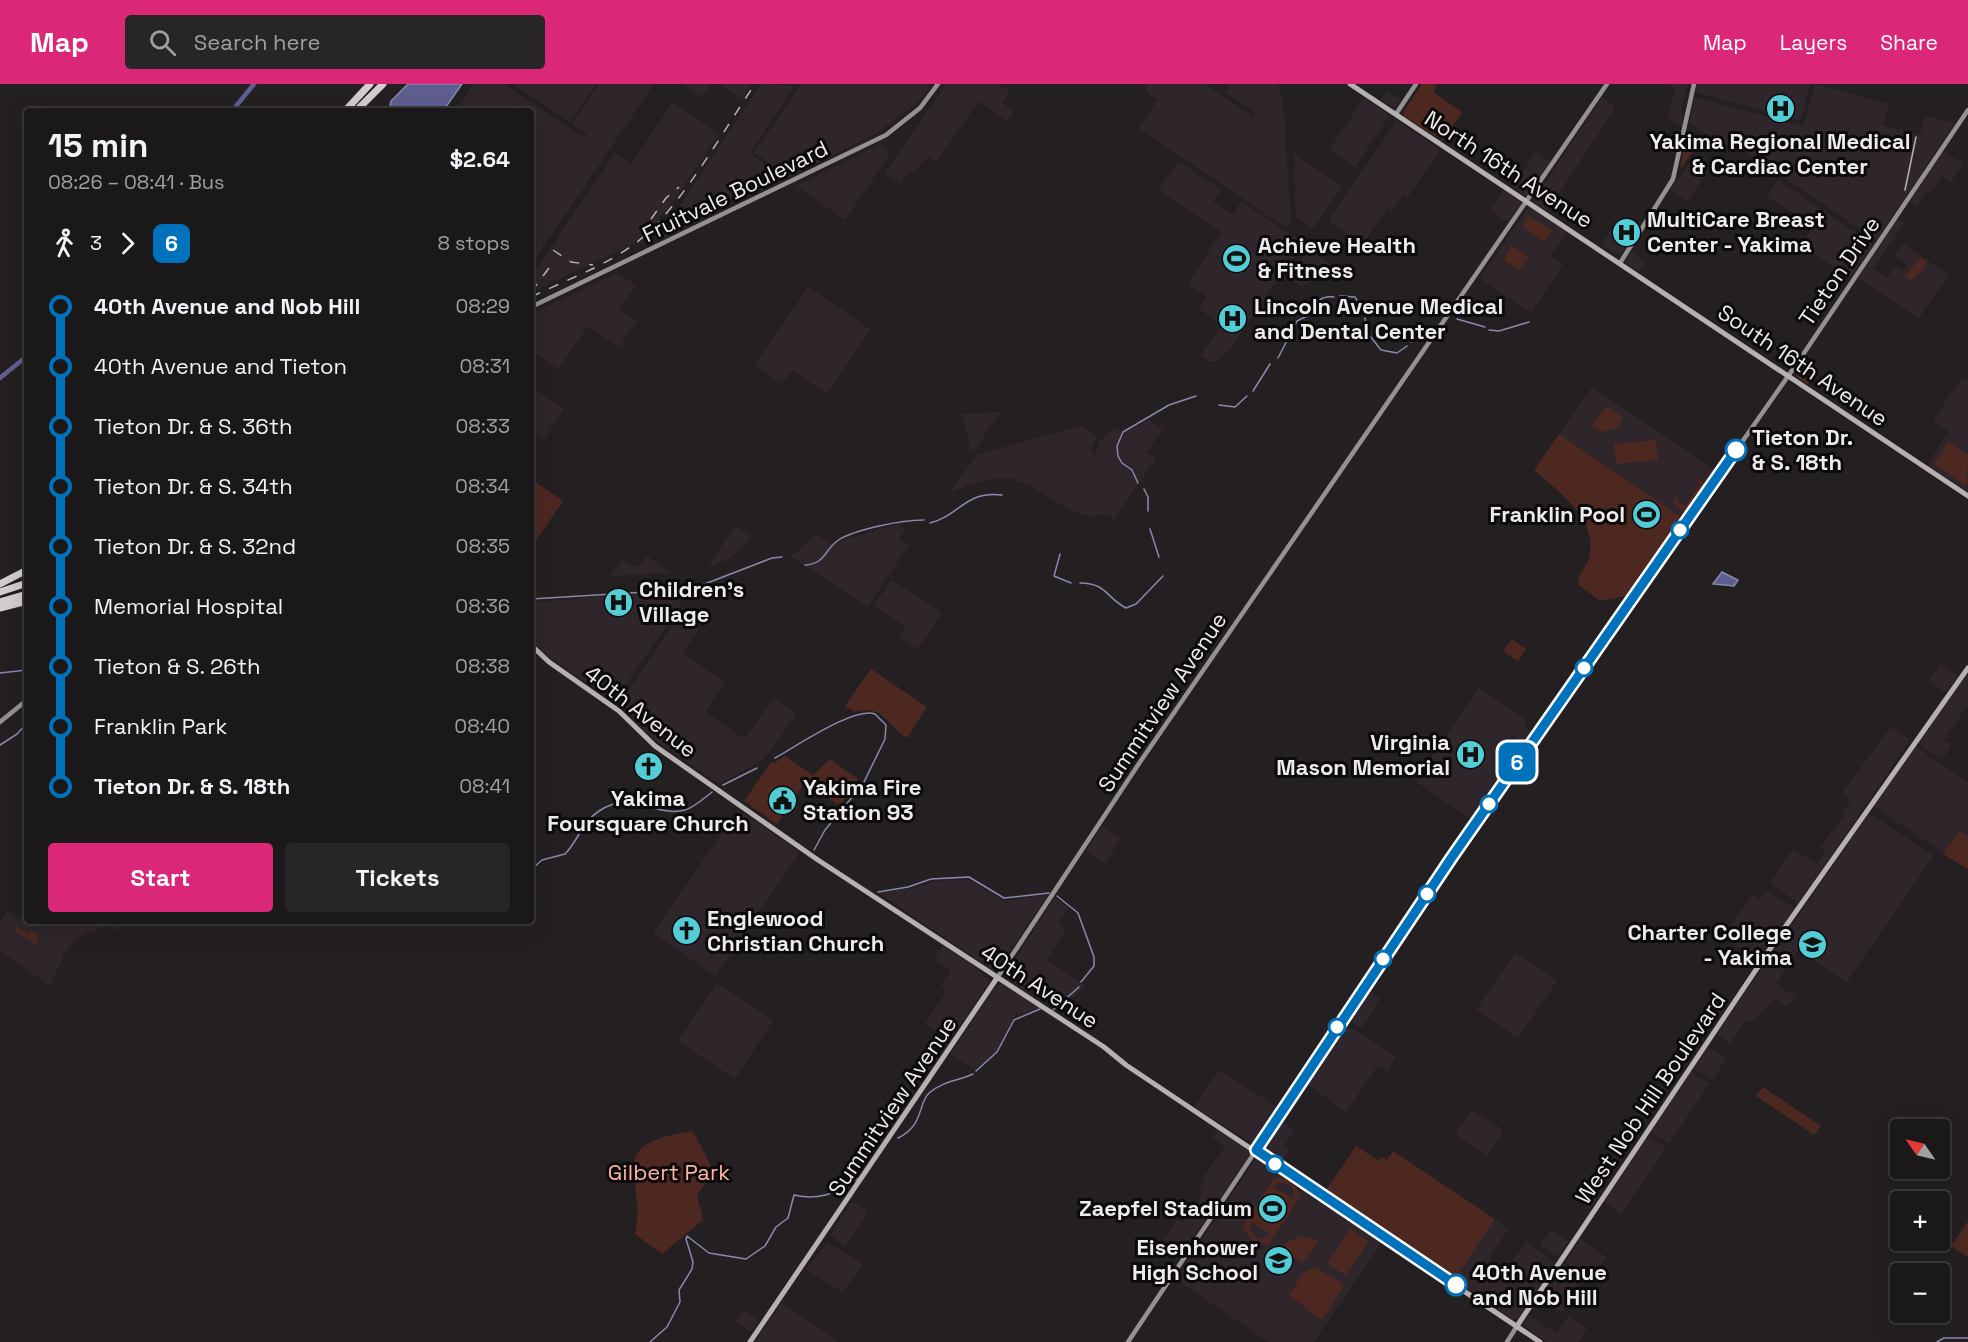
<!DOCTYPE html>
<meta charset="utf-8">
<style>
:root{--surface:#1b181a;--page:#282527;--text:#f1f3f6;--muted:#a0a0a2;--line:#393739;--accent:#db2777}
body{margin:0;font-family:"Space Grotesk",sans-serif;background:var(--page);color:var(--text);height:100vh;display:flex;flex-direction:column;font-size:22px;white-space:nowrap}
*{box-sizing:border-box;margin:0}
p{font-size:20px;color:var(--muted)}
.icon{flex:none;width:33px;height:33px;fill:none;stroke:currentColor;stroke-width:2;stroke-linecap:round;stroke-linejoin:round}
.map{position:relative;flex:1;overflow:hidden}
.panel{position:absolute;left:24px;top:24px;width:510px;height:816px;display:flex;flex-direction:column;background:var(--surface);border-radius:6px;box-shadow:0 6px 24px #0002,0 0 0 2px var(--line)}
.panel>*{flex:none}
.badge{padding:0 12px;border-radius:9px;font-size:21px;line-height:39px}
.needle{width:39px;rotate:304deg}
.fabs{position:absolute;left:1890px;top:1035px;display:grid;gap:12px}
.fabs a{display:grid;place-items:center;width:60px;height:60px;border-radius:6px;background:var(--surface);box-shadow:0 6px 24px #0002,0 0 0 2px var(--line);font-size:30px}
.map>.badge{position:absolute;translate:-50% -50%;box-shadow:0 0 0 3px #fff}
.legs{display:flex;align-items:center;gap:9px;height:66px;padding:0 24px;font-size:20px}
.legs p{margin-inline-start:auto}
.overview{display:flex;align-items:center;justify-content:space-between;height:102px;padding:0 24px}
h1{font-size:33px;font-weight:600;line-height:45px}
.button{display:flex;gap:12px;margin-top:auto;padding:12px 24px}
.button a{flex:1;height:69px;border-radius:6px;background:var(--accent);color:#fff;font-size:24px;font-weight:600;line-height:69px;text-align:center}
.button a+a{background:var(--page);color:var(--text)}
ul{padding:0 24px;list-style:none}
li{display:flex;align-items:center;gap:21px;height:60px;font-size:22px}
li i{display:grid;place-items:center;width:9px;height:100%;margin:0 8px;background:currentColor}
li i::after{content:'';width:15px;height:15px;margin:-8px;border:4px solid;border-radius:50%;background:var(--surface)}
li p{margin-inline-start:auto}
li:first-child i{background:linear-gradient(#0000 50%,currentColor 0)}
li:last-child i{background:linear-gradient(currentColor 50%,#0000 0)}
header{display:flex;align-items:center;gap:36px;box-sizing:border-box;height:84px;padding:0 30px;background:var(--accent);color:#fff}
header strong{font-size:28px}
nav{display:flex;gap:33px;margin-inline-start:auto;font-size:21px}
.search{width:420px;height:54px;background:var(--page);display:flex;align-items:center;gap:15px;box-sizing:border-box;padding:0 21px;border-radius:6px;color:var(--muted);font-size:22px}
.map>svg:first-child{display:block}
.built{fill:#2f262c}
.green{fill:#4d2821;fill-rule:evenodd}
.water{fill:#5e5e91;stroke:#8988ad;stroke-width:1.5}
.lines{fill:none;stroke-linecap:round;stroke-linejoin:round}
.stream{stroke:#8988ad;stroke-width:1.5}
.river{stroke:#5e5e91;stroke-width:4.5}
.secondary{stroke:#959192;stroke-width:4.5}
.primary{stroke:#b6b0b1;stroke-width:5}
.highway{stroke:#d3cdce;stroke-width:7}
.tram{stroke:#b6b3b5;stroke-width:1.5}
.rail{stroke:#b6b3b5;stroke-width:1.5;stroke-dasharray:10 10;stroke-linecap:butt}
.line-1-casing{stroke:#fff;stroke-width:14}
.line-1{stroke:#0072bc;stroke-width:9}
.stop-1-dot{fill:#fff;stroke:#0072bc;stroke-width:3}
.labels{text-anchor:middle;dominant-baseline:central;stroke-width:6;stroke-linejoin:round;paint-order:stroke}
.poi-label{font-size:22px;font-weight:bold;fill:#eeebed;stroke:#0c0a0b;text-anchor:start}
.street-label{font-size:22px;fill:#eeebed;stroke:#0c0a0b}
.stop-label{font-size:22px;font-weight:bold;fill:#eeebed;stroke:#0c0a0b;text-anchor:start}
.park-label{font-size:22px;fill:#ffb5a5;stroke:#0c0a0b}
</style>
<header>
<strong>Map</strong>
<div class="search"><svg class="icon" aria-label="search" viewBox="0 0 24 24"><circle cx="10" cy="10" r="6"/><path d="M15 15l6 6"/></svg>Search here</div>
<nav><a>Map</a><a>Layers</a><a>Share</a></nav>
</header>
<div class="map">
<svg width="1968" height="1258" viewBox="0 0 1968 1258">
<rect width="100%" height="100%" fill="#242022"/>
<path class="built" d="M474,0H503L585,55L587,51L572,40L599,0H654L531,181V27H456Z
M513,0H596L570,38Z
M682,0H711L702,13Z
M720,0H751L742,15Z
M761,0L794,2L750,69L779,91L781,97L759,107L744,97L725,125L664,155L660,151Z
M802,0H925L930,4L917,19L877,49L789,93L754,68Z
M946,0H998L1010,8L1002,19L1014,27L1007,37L979,17L936,78L928,73L913,89L909,87L900,100L885,90Z
M1147,0H1204L1252,32L1255,28L1225,8L1230,0H1278L1283,20L1291,136L1286,144L1139,44L1158,16L1145,7Z
M1665,0H1688L1682,22V43L1667,33L1672,26L1669,25L1676,3Z
M1698,0H1810L1800,37L1696,8Z
M1815,0L1889,20L1883,41L1920,51L1925,32L1955,39L1876,156L1742,65L1720,59L1689,39L1694,13L1803,42Z
M1387,7L1401,16L1395,24L1381,16Z
M1602,13L1616,23L1547,127L1534,118L1535,114Z
M1364,14L1390,31L1355,83L1329,66Z
M672,19L719,50L666,128L642,152L625,164L531,208V193L615,69L631,80Z
M1397,36L1440,66L1408,113L1404,110L1393,126L1388,123L1363,160L1328,137Z
M880,60L888,65V73L845,136L796,102Z
M1943,67L1963,80L1951,98L1942,92L1930,110L1926,108L1916,122L1910,118Z
M1536,68L1550,77L1527,113L1512,103Z
M1294,70L1342,102L1313,144L1296,133Z
M1178,77L1221,106L1213,118L1232,131L1241,118L1303,159L1227,269L1216,277H1209L1200,272L1222,241L1199,225L1207,212L1188,200L1221,148L1159,106Z
M1691,77L1707,88L1688,117L1671,106Z
M1778,96L1873,160L1850,194L1801,161L1813,143L1767,112Z
M1504,106L1522,118L1508,138L1490,126Z
M1529,122L1567,148L1550,172L1563,181L1531,229L1480,194Z
M1619,134L1637,147L1620,172L1601,161Z
M1898,134L1905,139L1873,184L1887,194L1896,182L1901,186L1907,184L1906,178L1894,173L1903,160L1949,191L1919,234L1858,194Z
M1309,165L1337,185L1318,191L1302,203L1289,194Z
M1630,167L1646,178L1639,188L1625,178Z
M617,189L636,201L619,226L637,237L619,263L588,242L558,285L531,266V230Z
M808,203L870,245L827,310L792,286L782,300L755,281Z
M1962,293L1968,297V408L1927,381L1949,347L1933,336Z
M531,303L564,325L544,356L531,347Z
M1592,303L1717,388L1684,435L1559,350Z
M1000,328L976,364L971,367L962,330Z
M1149,336L1163,345L1147,368L1156,374L1114,435L1108,430L1089,432L1073,428L1031,402L1013,395L999,394L970,400L948,410L978,370L1082,342L1097,353L1090,367L1095,371L1099,358L1114,343L1124,349Z
M898,440L905,445L899,455L909,461L868,522L791,473L816,450L831,460Z
M735,442L751,451V455L729,475L707,484Z
M647,472L671,489L611,492L622,475L637,484Z
M891,496L942,529L918,565L899,553L905,542L874,522Z
M685,505L680,522L616,615L612,616L543,568L531,556V519Z
M679,532L699,545L683,569L725,598L705,628L745,655L773,614L795,628L796,631L763,676L719,700L655,656L620,619Z
M1940,580L1958,592L1945,608L1929,597Z
M1968,589V624L1966,623L1944,656L1952,661L1942,676L1918,659Z
M1479,604L1527,637L1524,642L1531,647L1523,658L1512,651L1502,665L1516,676L1474,737L1415,697Z
M1891,643L1910,656L1759,877L1722,852L1753,811L1759,816L1766,806L1794,824L1797,818L1770,799L1793,765L1817,780L1826,767L1820,763L1845,731L1842,729L1851,716L1842,709Z
M1915,662L1968,699V785L1873,722Z
M738,726L800,768L715,892L653,849Z
M1868,731H1872L1933,772L1847,898L1798,866L1776,899L1795,913L1787,923L1776,915L1749,939L1745,937L1730,959L1717,950Z
M1102,742L1121,754L1105,780L1086,767Z
M969,796L1003,817L1048,811L995,887L879,809L914,804L934,797Z
M1054,814L1068,823L1058,839L1066,845L1047,876L1085,902L1069,917L1039,897L1029,910L1004,893Z
M27,825V837H126L119,847L108,842L82,851L65,868L50,902L0,867V838L7,827L19,835Z
M943,862L970,879L990,897L950,956L925,939L944,911L945,907L941,901L951,887L934,875Z
M1515,869L1557,897L1518,954L1476,926Z
M717,899L773,937L735,995L678,957Z
M1002,900L1040,924L1020,931L1016,929L997,967L975,986L951,970L996,901Z
M1368,907L1380,915L1361,945L1348,934Z
M1344,939L1396,973L1387,987L1378,981L1346,1028L1304,998Z
M1709,963L1726,975L1712,996L1694,984Z
M1219,986L1280,1025L1257,1060H1254L1194,1023Z
M1691,988L1709,1000L1669,1060L1650,1048Z
M1472,1026L1504,1046L1487,1072L1455,1050Z
M1281,1037L1294,1046L1284,1061L1290,1066L1280,1079L1262,1065Z
M1217,1045L1249,1066L1250,1070L1183,1169L1163,1156L1177,1136L1182,1139L1202,1109L1199,1106L1205,1096L1203,1094L1225,1062L1212,1053Z
M1648,1052L1666,1064L1621,1130L1604,1118Z
M1258,1072L1383,1156L1314,1258H1269L1175,1195Z
M1586,1102L1599,1111L1590,1125L1577,1116Z
M852,1118L868,1128L845,1163L830,1151Z
M1495,1135L1508,1145L1488,1176L1506,1187L1526,1157L1555,1179L1519,1234L1513,1235L1454,1196Z
M1551,1145L1568,1157L1559,1171L1555,1172L1540,1161Z
M1580,1155L1606,1173L1591,1195L1566,1178Z
M828,1159L863,1180L843,1209L806,1185Z
M1562,1182L1582,1196L1561,1228L1540,1214Z
M782,1219L837,1256L835,1258H755Z
M743,1225L759,1237L751,1248L735,1237Z
M1529,1231L1556,1249L1568,1232L1587,1245L1578,1258H1547L1523,1241Z"/>
<path class="green" d="M1422,0H1437L1433,8L1462,28L1443,57L1404,32V27Z
M1690,48L1702,55L1680,86L1687,49Z
M1529,132L1552,147L1544,158L1522,143Z
M1511,161L1529,173L1519,187L1504,176Z
M1921,173L1927,177L1921,188L1911,197L1905,192Z
M1802,279L1817,289L1808,301L1796,292Z
M1606,322L1623,333L1617,344L1604,348L1592,342Z
M1559,350L1684,435L1631,511L1600,517L1578,500C1578,488 1589,481 1590,470C1595,432 1559,408 1534,386Z
M1656,356L1658,376L1616,380L1614,360Z
M1948,358L1968,371L1967,403L1934,380Z
M1692,391L1705,399L1698,409L1693,412L1694,421L1687,430L1672,419L1681,405L1676,417L1685,422L1700,400Z
M531,395L563,417L531,464Z
M1512,555L1526,565L1518,577L1503,567Z
M871,585L927,623L907,654C885,640 884,620 855,628L845,622Z
M785,672L813,691L830,675L858,695L840,722L805,698L777,740L744,717L771,678L774,679Z
M1959,747L1968,752V785L1943,770Z
M16,842L28,850L31,846L38,851L37,861L14,846Z
M1763,1003L1821,1042L1814,1051L1756,1012Z
M693,1047L715,1090L704,1101L697,1112L703,1136L662,1170L635,1150C647,1090 601,1060 693,1047Z
M1356,1062L1379,1077L1382,1073L1387,1076L1393,1067L1495,1135L1454,1196L1324,1109Z
M1274,1094L1289,1095L1301,1111L1269,1160L1252,1156L1242,1143ZM1279,1098L1291,1101L1294,1108L1293,1115L1273,1103ZM1252,1136L1253,1139L1271,1150L1262,1155L1255,1153L1249,1144Z
M1968,1137V1173L1951,1162Z
M1350,1145L1369,1157L1346,1192L1327,1179Z
M1301,1152L1319,1157L1302,1180L1282,1164L1288,1157Z
M1316,1183L1344,1201L1324,1234L1320,1235L1289,1211L1303,1189Z"/>
<path class="water" d="M408,0H462L443,27H389L391,17Z
M1722,488L1738,496L1734,502L1713,500Z"/>
<g class="lines">
<path class="stream" d="M1340,212L1355,213L1364,228
M1365,234L1366,247L1381,266L1397,269L1407,262
M1457,235L1485,243
M1489,246L1499,247L1529,238
M1411,258L1417,250L1423,248
M1278,274L1297,237L1311,230C1314,218 1322,211 1334,213
M1253,307L1270,280
M1219,321L1235,323L1247,312
M1138,399L1132,386L1122,379L1118,372L1117,362L1123,348L1169,321L1196,312
M1144,405L1148,413V427
M930,439C959,432 966,406 1002,411
M1150,445L1159,473
M1060,470L1054,492L1071,499
M805,481C825,480 824,467 837,457C854,445 903,436 924,436
M1080,499C1107,499 1106,514 1126,524L1136,520L1163,492
M702,501L772,474L782,473
M531,515L662,507
M0,589L27,586
M0,661L17,650L27,639
M775,674C795,663 855,622 875,630L886,641L885,655L863,700L825,746L814,766
M723,701L757,684
M531,786L542,776L565,770C578,757 582,738 599,727C633,704 654,734 685,726C695,723 704,714 712,708
M878,808L908,803L931,795L969,793L1004,814L1049,809
M1057,812L1078,829L1094,873V882L1081,898
M1053,926L1079,903
M976,987L997,968L1014,936L1040,925
M898,1054C924,1042 918,1019 929,1009C943,997 958,997 973,990
M650,1258L667,1243L680,1218L679,1206L692,1185L693,1178L686,1155L687,1152L709,1169L746,1175L765,1162L776,1143L788,1134L794,1111C820,1117 836,1109 857,1095
M1937,1258L1944,1254H1968"/>
<path class="river" d="M232,27L254,0
M0,294L27,272"/>
<path class="secondary" d="M1396,30L1416,0
M1620,179L1673,95L1694,0
M531,223L886,51L920,24L938,0
M0,638L27,616
M997,894L1140,678L1607,0
M1128,1258L1452,773L1800,275L1968,26
M1507,1258L1517,1242"/>
<path class="primary" d="M1350,0L1968,412
M531,561L549,578L619,627L655,662L818,776L1104,963L1126,981L1540,1258
M1517,1242L1778,853L1968,584
M750,1258L997,894"/>
<path class="highway" d="M345,27L370,0
M356,27L383,0
M0,500L27,486
M0,508L27,499
M0,518L27,510
M0,524L27,517"/>
<path class="tram" d="M1905,106L1916,53"/>
<path class="rail" d="M651,135L666,114L679,103
M553,166L571,178L593,181
M531,208L552,180
M531,213C566,196 606,182 637,158C680,125 723,47 755,0"/>
</g>
<g class="lines">
<defs>
<path id="line-1" d="M1456,1201L1256,1066L1452,773L1736,366"/>
</defs>
<use href="#line-1" class="line-1-casing"/>
<use href="#line-1" class="line-1"/>
</g>
<defs>
<symbol id="hospital-disc" viewBox="-11 -11 22 22"><circle r="9.5" fill="#52ccd5" stroke="#0c0a0b"/><path d="M-5-5h3v3.5h4V-5h3V5h-3V1.5h-4V5h-3Z" fill="#111"/></symbol>
<symbol id="stadium-disc" viewBox="-11 -11 22 22"><circle r="9.5" fill="#52ccd5" stroke="#0c0a0b"/><path d="M0-5a6.5 5 0 1 0 0 10a6.5 5 0 1 0 0-10ZM-3.5-1.8h7v3.6h-7Z" fill="#111"/></symbol>
<symbol id="church-disc" viewBox="-11 -11 22 22"><circle r="9.5" fill="#52ccd5" stroke="#0c0a0b"/><path d="M-1.2-6h2.4v3.5h3.3v2.4h-3.3V6h-2.4V-.1h-3.3v-2.4h3.3Z" fill="#111"/></symbol>
<symbol id="civic-disc" viewBox="-11 -11 22 22"><circle r="9.5" fill="#52ccd5" stroke="#0c0a0b"/><path d="M-.6-6.5H3V-4.5H.6V-3L4-1V1h2V6H-6V1h2V-1L-.6-3ZM-1.2 2.5V6h2.4V2.5Z" fill="#111"/></symbol>
<symbol id="university-disc" viewBox="-11 -11 22 22"><circle r="9.5" fill="#52ccd5" stroke="#0c0a0b"/><path d="M0-5L7-2L0 1L-7-2ZM-4 1L0 2.5L4 1V4Q0 6-4 4Z" fill="#111"/></symbol>
<symbol id="school-disc" viewBox="-11 -11 22 22"><circle r="9.5" fill="#52ccd5" stroke="#0c0a0b"/><path d="M0-5L7-2L0 1L-7-2ZM-4 1L0 2.5L4 1V4Q0 6-4 4Z" fill="#111"/></symbol>
</defs>
<g fill-rule="evenodd">
<use href="#hospital-disc" x="1764" y="8" width="33" height="33"/>
<use href="#hospital-disc" x="1610" y="132" width="33" height="33"/>
<use href="#stadium-disc" x="1220" y="158" width="33" height="33"/>
<use href="#hospital-disc" x="1216" y="218" width="33" height="33"/>
<use href="#stadium-disc" x="1630" y="414" width="33" height="33"/>
<use href="#hospital-disc" x="602" y="502" width="33" height="33"/>
<use href="#hospital-disc" x="1454" y="654" width="33" height="33"/>
<use href="#church-disc" x="632" y="666" width="33" height="33"/>
<use href="#civic-disc" x="766" y="700" width="33" height="33"/>
<use href="#church-disc" x="670" y="830" width="33" height="33"/>
<use href="#university-disc" x="1796" y="844" width="33" height="33"/>
<use href="#stadium-disc" x="1256" y="1108" width="33" height="33"/>
<use href="#school-disc" x="1262" y="1160" width="33" height="33"/>
</g>
<g class="stop-1-dot">
<circle cx="1736" cy="366" r="10"/>
<circle cx="1680" cy="446" r="8"/>
<circle cx="1584" cy="584" r="8"/>
<circle cx="1489" cy="720" r="8"/>
<circle cx="1427" cy="810" r="8"/>
<circle cx="1383" cy="875" r="8"/>
<circle cx="1337" cy="943" r="8"/>
<circle cx="1275" cy="1080" r="8"/>
<circle cx="1456" cy="1201" r="10"/>
</g>
<g class="labels">
<g class="poi-label">
<text x="1780" y="57" text-anchor="middle">Yakima Regional Medical<tspan x="1780" dy="25">&amp; Cardiac Center</tspan></text>
<text x="1647" y="135">MultiCare Breast<tspan x="1647" dy="25">Center - Yakima</tspan></text>
<text x="1258" y="161">Achieve Health<tspan x="1258" dy="25">&amp; Fitness</tspan></text>
<text x="1254" y="222">Lincoln Avenue Medical<tspan x="1254" dy="25">and Dental Center</tspan></text>
<text x="1625" y="430" text-anchor="end">Franklin Pool</text>
<text x="639" y="505">Children’s<tspan x="639" dy="25">Village</tspan></text>
<text x="1450" y="658" text-anchor="end">Virginia<tspan x="1450" dy="25">Mason Memorial</tspan></text>
<text x="803" y="703">Yakima Fire<tspan x="803" dy="25">Station 93</tspan></text>
<text x="648" y="714" text-anchor="middle">Yakima<tspan x="648" dy="25">Foursquare Church</tspan></text>
<text x="707" y="834">Englewood<tspan x="707" dy="25">Christian Church</tspan></text>
<text x="1792" y="848" text-anchor="end">Charter College<tspan x="1792" dy="25">- Yakima</tspan></text>
<text x="1252" y="1124" text-anchor="end">Zaepfel Stadium</text>
<text x="1258" y="1163" text-anchor="end">Eisenhower<tspan x="1258" dy="25">High School</tspan></text>
</g>
<g class="street-label">
<text transform="translate(1509 85) rotate(33)">North 16th Avenue</text>
<text transform="translate(735 107) rotate(-26)">Fruitvale Boulevard</text>
<text transform="translate(1839 187) rotate(-56)">Tieton Drive</text>
<text transform="translate(1803 281) rotate(34)">South 16th Avenue</text>
<text transform="translate(1162 618) rotate(-56)">Summitview Avenue</text>
<text transform="translate(641 627) rotate(38)">40th Avenue</text>
<text transform="translate(1040 902) rotate(33)">40th Avenue</text>
<text transform="translate(1650 1014) rotate(-56)">West Nob Hill Boulevard</text>
<text transform="translate(892 1022) rotate(-56)">Summitview Avenue</text>
</g>
<g class="stop-label">
<text x="1752" y="353">Tieton Dr.<tspan x="1752" dy="25">&amp; S. 18th</tspan></text>
<text x="1472" y="1188">40th Avenue<tspan x="1472" dy="25">and Nob Hill</tspan></text>
</g>
<g class="park-label">
<text x="669" y="1088">Gilbert Park</text>
</g>
</g>
</svg>
<div class="fabs">
<a><svg class="needle" viewBox="-14 -14 28 28"><path d="M0-13l5 13h-10z" fill="#e53935"/><path d="M0 13l5-13h-10z" fill="#a0a0a2"/></svg></a>
<a>+</a>
<a>−</a>
</div>
<b class="badge" style="left:1517px;top:678px;background:#0072bc;color:#fff">6</b>
<section class="panel">
<div class="overview"><div><h1>15 min</h1><p>08:26 – 08:41 · Bus</p></div><b>$2.64</b></div>
<div class="legs"><svg class="icon" aria-label="walk" viewBox="0 0 24 24"><circle cx="13" cy="4" r="2"/><path d="M13 8l-2 6 4 7M11 14l-3 7M7 12l3-4h3l4 4"/></svg>3<svg class="icon" aria-label="forward" viewBox="0 0 24 24"><path d="M9 5l7 7-7 7"/></svg><b class="badge" style="background:#0072bc;color:#fff">6</b><p>8 stops</p></div>
<ul>
<li><i style="color:#0072bc"></i><b>40th Avenue and Nob Hill</b><p>08:29</p></li>
<li><i style="color:#0072bc"></i><span>40th Avenue and Tieton</span><p>08:31</p></li>
<li><i style="color:#0072bc"></i><span>Tieton Dr. &amp; S. 36th</span><p>08:33</p></li>
<li><i style="color:#0072bc"></i><span>Tieton Dr. &amp; S. 34th</span><p>08:34</p></li>
<li><i style="color:#0072bc"></i><span>Tieton Dr. &amp; S. 32nd</span><p>08:35</p></li>
<li><i style="color:#0072bc"></i><span>Memorial Hospital</span><p>08:36</p></li>
<li><i style="color:#0072bc"></i><span>Tieton &amp; S. 26th</span><p>08:38</p></li>
<li><i style="color:#0072bc"></i><span>Franklin Park</span><p>08:40</p></li>
<li><i style="color:#0072bc"></i><b>Tieton Dr. &amp; S. 18th</b><p>08:41</p></li>
</ul>
<div class="button"><a>Start</a><a>Tickets</a></div>
</section>
</div>
